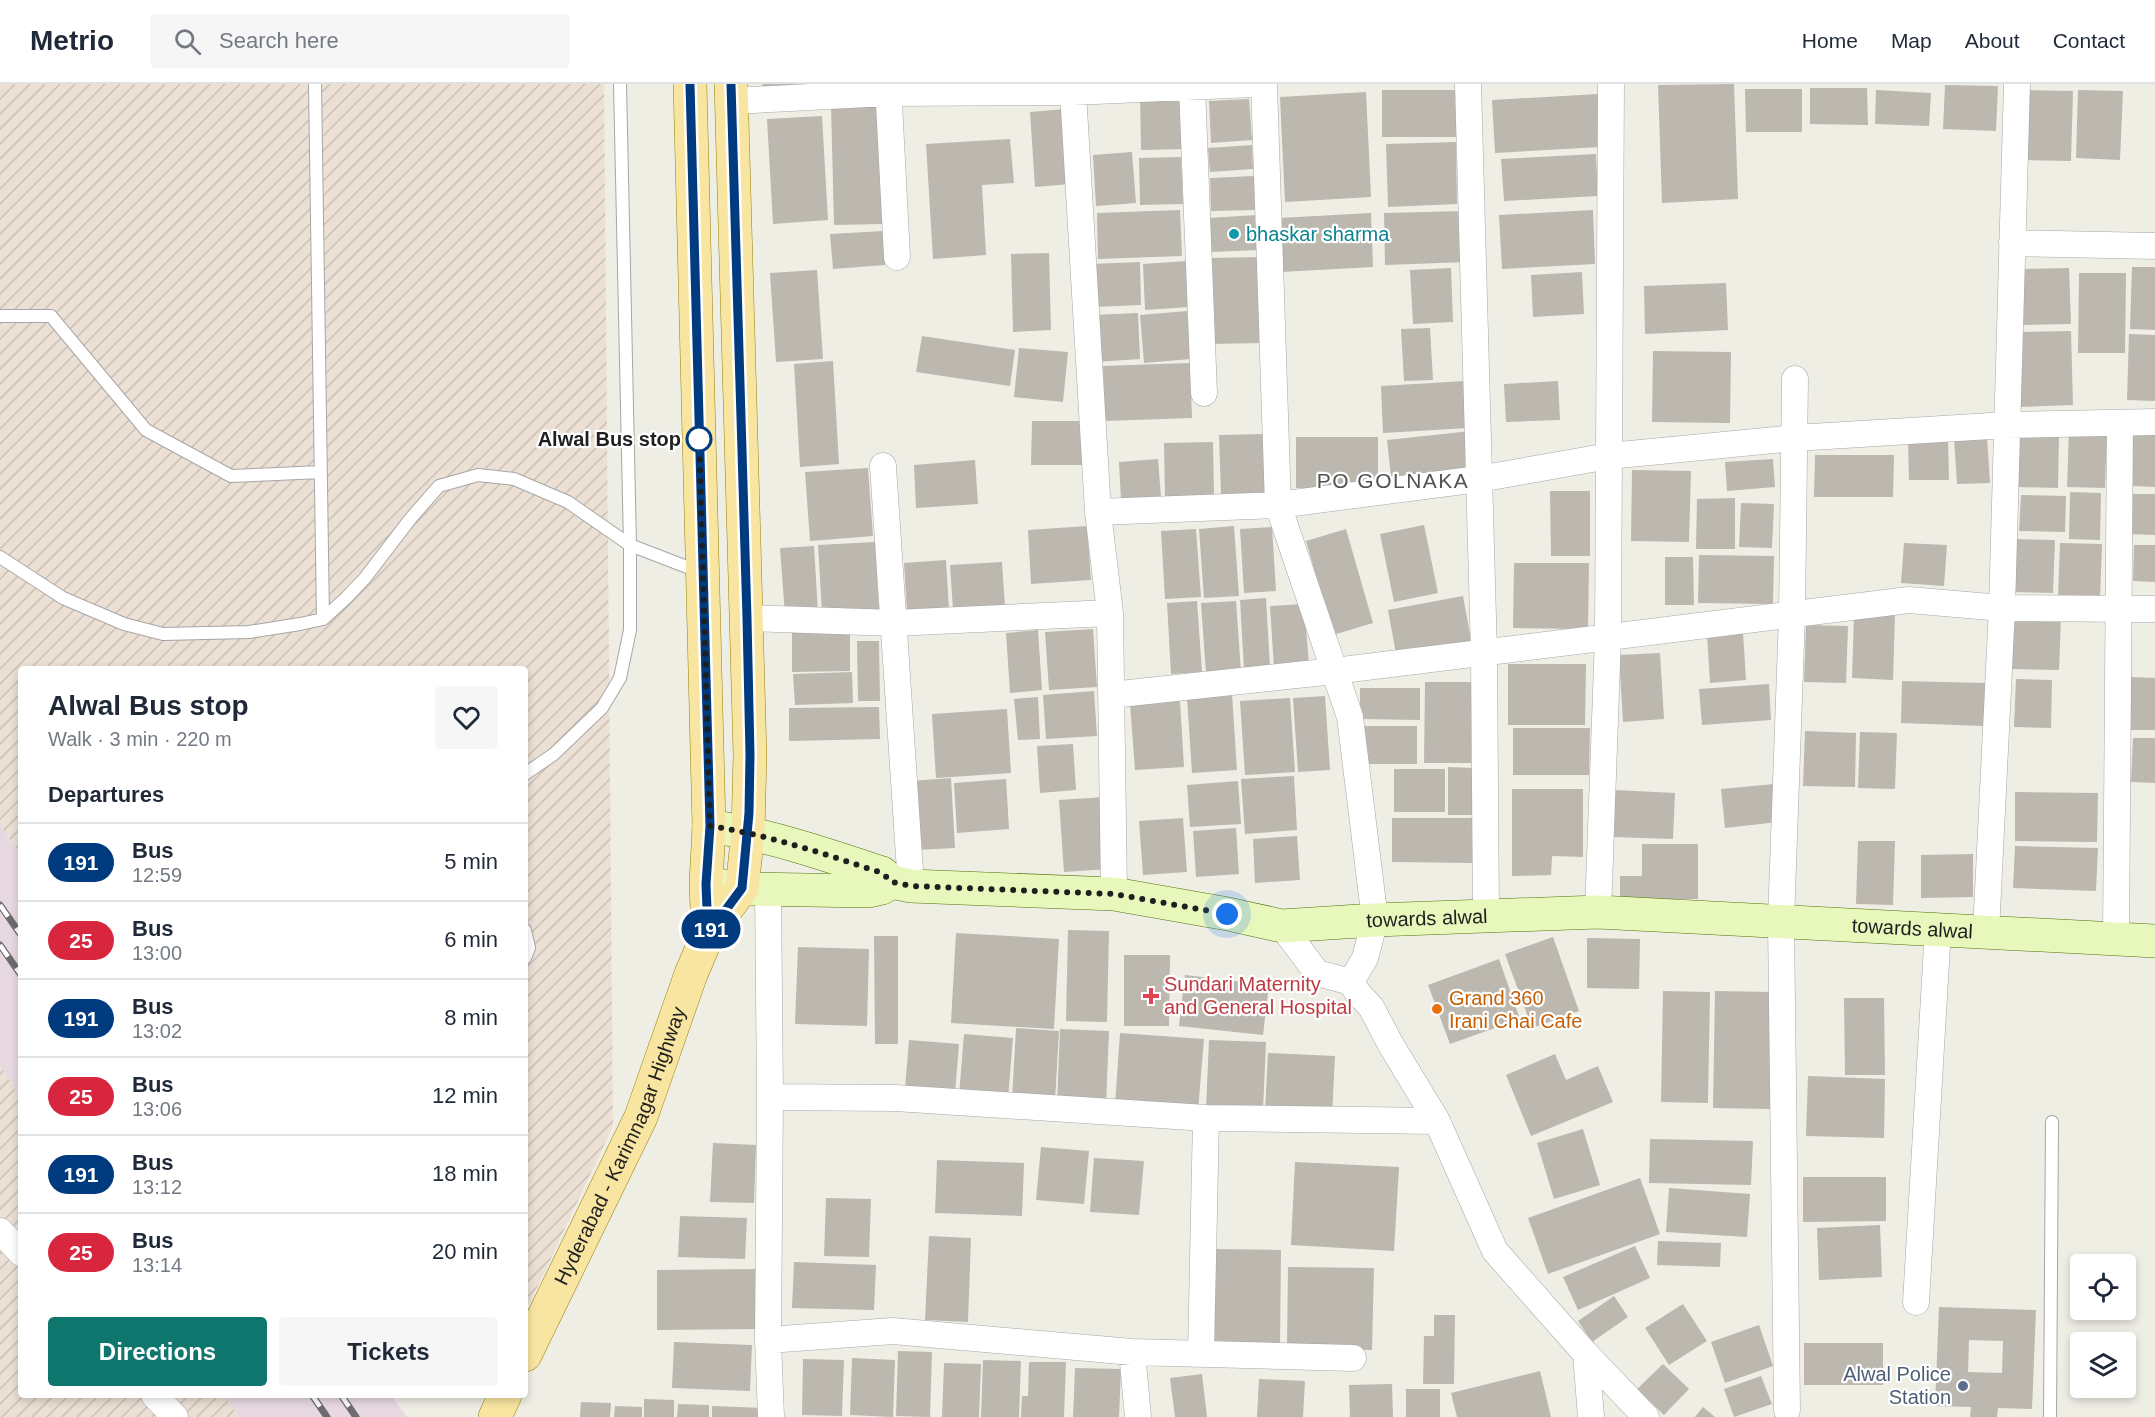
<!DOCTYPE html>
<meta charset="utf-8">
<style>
:root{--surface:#fff;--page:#f6f6f7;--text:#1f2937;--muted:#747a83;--line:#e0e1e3;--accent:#0f766e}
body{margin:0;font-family:Arial,sans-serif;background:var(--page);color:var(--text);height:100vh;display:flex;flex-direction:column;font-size:22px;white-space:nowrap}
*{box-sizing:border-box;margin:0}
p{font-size:20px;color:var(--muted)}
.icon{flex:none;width:33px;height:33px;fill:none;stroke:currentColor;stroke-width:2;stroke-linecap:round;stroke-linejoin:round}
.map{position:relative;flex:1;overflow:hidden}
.details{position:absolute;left:18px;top:582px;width:510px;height:732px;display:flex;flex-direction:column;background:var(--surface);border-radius:6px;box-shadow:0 3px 9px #0003}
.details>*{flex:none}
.badge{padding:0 12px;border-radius:20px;font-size:21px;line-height:39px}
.buttons{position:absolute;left:2070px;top:1170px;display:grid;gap:12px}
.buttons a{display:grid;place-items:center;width:66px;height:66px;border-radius:6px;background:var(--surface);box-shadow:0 3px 9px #0003;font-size:30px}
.you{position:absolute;width:30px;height:30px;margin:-15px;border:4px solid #fff;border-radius:50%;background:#1a73e8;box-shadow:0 0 0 9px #1a73e833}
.map>.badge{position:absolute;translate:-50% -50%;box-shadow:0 0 0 3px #fff}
h2{padding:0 30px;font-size:22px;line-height:54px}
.round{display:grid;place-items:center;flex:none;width:63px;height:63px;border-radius:6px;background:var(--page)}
.headline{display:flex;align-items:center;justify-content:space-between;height:102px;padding:0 30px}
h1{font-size:28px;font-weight:700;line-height:45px}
.primary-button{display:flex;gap:12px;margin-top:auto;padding:12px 30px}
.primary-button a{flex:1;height:69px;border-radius:6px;background:var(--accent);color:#fff;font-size:24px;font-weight:700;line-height:69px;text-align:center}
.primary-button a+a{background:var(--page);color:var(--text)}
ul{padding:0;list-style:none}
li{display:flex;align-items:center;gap:18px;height:78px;padding:0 30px;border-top:2px solid var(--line)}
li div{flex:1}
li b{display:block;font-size:22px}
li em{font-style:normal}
li .badge{min-width:66px;font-weight:700;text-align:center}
header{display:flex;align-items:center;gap:36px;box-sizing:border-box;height:84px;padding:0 30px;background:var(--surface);border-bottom:2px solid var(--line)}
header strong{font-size:28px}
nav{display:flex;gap:33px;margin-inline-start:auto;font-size:21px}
.search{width:420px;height:54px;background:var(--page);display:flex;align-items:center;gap:15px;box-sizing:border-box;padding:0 21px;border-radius:6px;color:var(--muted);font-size:22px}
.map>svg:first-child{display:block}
.military{fill:url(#military-furrows)}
.railway{fill:#e8d8e2}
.building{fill:#bcb7af;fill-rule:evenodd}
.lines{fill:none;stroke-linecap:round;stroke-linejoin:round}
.lane-casing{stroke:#a6a6a6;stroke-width:14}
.street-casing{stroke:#a6a6a6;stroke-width:27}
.secondary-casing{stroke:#527309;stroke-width:34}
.primary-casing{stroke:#948206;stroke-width:34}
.lane{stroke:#fff;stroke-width:12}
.street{stroke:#fff;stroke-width:26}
.secondary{stroke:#e8f7bc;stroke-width:33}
.primary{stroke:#f8e5a1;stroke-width:33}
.rail-casing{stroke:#6d6d6d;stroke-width:7}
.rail{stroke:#fff;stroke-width:4.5;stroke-dasharray:14;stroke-linecap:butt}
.line-casing{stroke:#fff;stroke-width:14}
.line{stroke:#003b80;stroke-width:9}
.walk{stroke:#1f1f1f;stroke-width:6;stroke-dasharray:0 10.8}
.culture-dot{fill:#0f9aa8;stroke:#fff;stroke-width:2}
.stop-dot{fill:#fff;stroke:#003b80;stroke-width:3}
.health-dot{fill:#e0444e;stroke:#fff;stroke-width:2}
.food-dot{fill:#e8710a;stroke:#fff;stroke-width:2}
.service-dot{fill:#5c6f8a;stroke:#fff;stroke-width:2}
.labels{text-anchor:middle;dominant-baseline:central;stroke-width:4.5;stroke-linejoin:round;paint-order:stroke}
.culture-label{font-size:20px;fill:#0d838f;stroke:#fff;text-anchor:start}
.stop-label{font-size:20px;font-weight:bold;fill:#1f1f1f;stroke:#fff;text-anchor:end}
.street-label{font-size:20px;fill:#1f1f1f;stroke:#fff}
.health-label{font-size:20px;fill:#be3a42;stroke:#fff;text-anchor:start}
.food-label{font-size:20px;fill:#c56008;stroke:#fff;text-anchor:start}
.service-label{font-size:20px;fill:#4e5e75;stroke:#fff;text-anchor:end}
.neighbourhood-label{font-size:21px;letter-spacing:1.5px;fill:#525252;stroke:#fff}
</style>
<header>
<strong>Metrio</strong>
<div class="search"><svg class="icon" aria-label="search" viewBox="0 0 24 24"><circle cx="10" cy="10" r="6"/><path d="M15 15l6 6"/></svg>Search here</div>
<nav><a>Home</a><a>Map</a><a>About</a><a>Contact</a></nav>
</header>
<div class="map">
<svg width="2155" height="1333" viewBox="0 0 2155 1333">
<defs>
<pattern id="military-furrows" width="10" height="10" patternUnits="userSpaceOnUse" patternTransform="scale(1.5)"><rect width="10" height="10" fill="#ece0d5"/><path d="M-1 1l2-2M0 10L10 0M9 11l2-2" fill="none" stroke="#cac0b6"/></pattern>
</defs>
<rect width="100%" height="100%" fill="#efeee5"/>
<path class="military" d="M0,0H604L613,1042L530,1219L525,1221V585H21V772L0,741Z
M0,982L21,1013V1311H224L239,1333H0Z"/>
<path class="railway" d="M0,741L21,772V1013L0,982Z
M224,1311H391L407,1333H239Z"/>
<path class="building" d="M762,0H818L763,6Z
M1734,0L1738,115L1662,119L1658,1Z
M1945,1L1998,2L1996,47L1943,45Z
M1810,4H1867L1868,41L1810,40Z
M1745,5H1802V48H1746Z
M1382,6H1461V53H1382Z
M1876,6L1931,9L1929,42L1875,40Z
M2026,6L2073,7L2071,77L2023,76Z
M2078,6L2123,7L2120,76L2076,74Z
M1366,8L1371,113L1285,118L1280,13Z
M1186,9L1187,65L1141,66L1140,10Z
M1598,10L1600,63L1495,69L1492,16Z
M1249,15L1252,56L1211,59L1209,17Z
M880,20L883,140L834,141L831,21Z
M1065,25L1070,100L1035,103L1030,28Z
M822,32L828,136L773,140L767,35Z
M1010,55L1014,99L982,101L986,171L933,175L926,60Z
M1456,58L1457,120L1388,123L1386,60Z
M1252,61L1253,85L1210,88L1208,64Z
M1132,68L1136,119L1096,122L1093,71Z
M1596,70L1598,112L1504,117L1501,75Z
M1181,73L1183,120L1140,121L1139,74Z
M1254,92L1255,126L1211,127L1210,94Z
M1180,126L1182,172L1098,175L1097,129Z
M1593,126L1595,180L1502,185L1499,131Z
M1465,127L1467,178L1385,181L1384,129Z
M1371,129L1373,183L1281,188L1279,134Z
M1257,131L1259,166L1210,168L1208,134Z
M883,147L885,181L833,185L830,150Z
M1049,169L1051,246L1013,248L1011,170Z
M1262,173L1263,259L1210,260L1209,174Z
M1187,177L1189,223L1145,226L1143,180Z
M1140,178L1141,221L1094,223L1092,180Z
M2132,183H2155V246L2130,245Z
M1451,184L1453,238L1413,240L1410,186Z
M2069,184L2071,240L2020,241L2019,185Z
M817,186L823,275L776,278L770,189Z
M1582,188L1584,230L1533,233L1531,191Z
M2079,189H2126L2125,269H2078Z
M1726,199L1728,246L1645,250L1644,202Z
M1187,227L1191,275L1144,279L1140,231Z
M1138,229L1140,275L1095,278L1093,231Z
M1430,244L1433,296L1404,297L1401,245Z
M2071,247L2073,321L2020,323L2018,248Z
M2129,250L2155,251V317L2127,316Z
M922,252L1015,266L1010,302L916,288Z
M1019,264L1068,268L1063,318L1014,313Z
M1653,267L1731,268L1730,339L1652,338Z
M833,277L839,380L800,383L794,280Z
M1190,279L1192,334L1105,337L1103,282Z
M1465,297L1468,344L1383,349L1381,302Z
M1558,297L1560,336L1506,338L1504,300Z
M1032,337H1082V381H1031Z
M2069,345L2107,346L2105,404L2067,403Z
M1471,347L1476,393L1392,401L1387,356Z
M2133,349L2155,350V403L2132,402Z
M1265,350L1266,409L1221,410L1219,351Z
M2018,350L2059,351L2058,404L2017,403Z
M1296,353H1378V404H1296Z
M1987,353L1990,399L1957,400L1954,354Z
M1948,355L1949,396H1909L1908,356Z
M1213,358L1214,412L1165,413L1164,359Z
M1815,371H1894L1893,413H1814Z
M1158,375L1161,413L1121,416L1119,378Z
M1773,375L1775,403L1727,407L1725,378Z
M975,376L978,420L916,424L914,381Z
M868,384L873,452L810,457L805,388Z
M1632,386L1691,387L1689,458L1631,457Z
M1550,407H1590V472H1551Z
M2070,408L2101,409L2100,456L2069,455Z
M2129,410H2155V451L2128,450Z
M2021,411L2066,412L2065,448L2019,447Z
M1735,414V465H1696L1697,415Z
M1741,419L1774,420L1772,464L1739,463Z
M1424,441L1438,509L1394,518L1380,450Z
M1087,442L1091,496L1031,500L1028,446Z
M1234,442L1239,512L1204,514L1199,445Z
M1272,443L1276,507L1244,509L1240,445Z
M1196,445L1201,513L1165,515L1161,447Z
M1346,445L1373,539L1333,551L1306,457Z
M2013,455L2055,456L2053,509L2011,508Z
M875,458L879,525L822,528L818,461Z
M1904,459L1947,461L1944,502L1901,499Z
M2060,459L2102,460L2100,514L2058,513Z
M2134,461H2155V498L2133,497Z
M814,462L818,529L785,531L780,464Z
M1699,471L1774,472L1773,520L1698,519Z
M1665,473H1693L1694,521H1665Z
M946,476L949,526L907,528L904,479Z
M1002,478L1005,523L953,526L950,481Z
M1514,479H1589L1588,545L1513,544Z
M1463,512L1472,561L1397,575L1388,526Z
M1266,514L1270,583L1244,585L1240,516Z
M1197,517L1202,588L1171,590L1167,519Z
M1236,517L1241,588L1206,590L1201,519Z
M1304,520L1309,581L1274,584L1270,522Z
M1854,530L1895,531L1893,596L1852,594Z
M2013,532L2061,533L2059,586L2011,585Z
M1806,541L1848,542L1846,599L1804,598Z
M1093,545L1097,603L1049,606L1045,548Z
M1038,546L1042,606L1010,609L1006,549Z
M1743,548L1746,596L1710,599L1707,550Z
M792,549H850V587L792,588Z
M857,557H879L880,617H858Z
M1660,569L1664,635L1623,638L1619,571Z
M1508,580H1586L1585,641H1508Z
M852,588L853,619L795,621L793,590Z
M2131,593L2155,594V646H2130Z
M2016,595L2052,596L2051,644L2014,643Z
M1902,597L1985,599L1984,642L1901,639Z
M1425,598H1471V679H1424Z
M1769,600L1771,636L1702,641L1699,605Z
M1360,604H1420V636L1360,635Z
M1094,607L1097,652L1046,655L1043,611Z
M1232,610L1237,686L1192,689L1187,614Z
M1325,612L1330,686L1298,688L1293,614Z
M1038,613L1040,655L1018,656L1014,615Z
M1290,614L1295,688L1245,691L1240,617Z
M1180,617L1184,683L1135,686L1130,620Z
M879,623L880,655L789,657V624Z
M1007,625L1011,689L936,694L932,630Z
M1360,642H1417V680H1360Z
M1513,644H1590L1589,691H1513Z
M1805,647L1856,649L1855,703L1803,702Z
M1860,648L1897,649L1895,705L1858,704Z
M2133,654H2155V699L2131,698Z
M1073,660L1076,706L1040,709L1037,662Z
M1448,683L1474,684V731H1448Z
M1394,685H1445V728H1394Z
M1294,692L1297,746L1245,750L1241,695Z
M951,694L955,764L915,766L911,697Z
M1006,695L1009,745L957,749L954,699Z
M1238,697L1241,740L1190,743L1187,701Z
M1774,700L1778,738L1725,744L1721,705Z
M1512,705H1583V773L1552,772L1551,791L1512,792Z
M1614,706L1675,709L1673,755L1612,753Z
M2015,708L2098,709L2097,758L2015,757Z
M1105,713L1109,785L1064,788L1059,716Z
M1183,734L1187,788L1143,791L1139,737Z
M1392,734H1474V779L1392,778Z
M1236,744L1239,790L1196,793L1193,747Z
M1297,752L1300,796L1255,799L1253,755Z
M1858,757H1895L1893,821L1856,820Z
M1642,760H1698V815H1620V792H1642Z
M2015,762L2098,764L2096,807L2013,804Z
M1973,770V813L1921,814V771Z
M1068,846L1109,847L1107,938L1066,937Z
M956,849L1059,855L1054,945L951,939Z
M874,852H898V960H875Z
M1553,853L1579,927L1532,944L1505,870Z
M1587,854L1640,855L1639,905L1587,904Z
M798,863L869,865L867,942L795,940Z
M1124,871H1170L1169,942H1124Z
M1499,875L1520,935L1450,960L1428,901Z
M1185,891L1269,901L1263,951L1179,942Z
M1663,907L1710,908L1708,1019L1661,1018Z
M1715,907L1773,908L1771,1025L1713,1024Z
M1844,914H1884L1885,991H1845Z
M1016,944L1059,947L1055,1017L1012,1015Z
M1060,945L1109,947L1106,1022L1057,1020Z
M1120,949L1204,955L1198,1027L1115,1021Z
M964,950L1013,954L1008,1015L959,1012Z
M909,956L959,960L955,1009L905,1005Z
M1209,956L1266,958L1263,1026L1206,1024Z
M1268,969L1335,972L1332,1032L1265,1029Z
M1555,970L1566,996L1598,982L1613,1018L1531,1052L1506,991Z
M1808,992L1885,995L1884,1054L1806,1052Z
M1583,1045L1600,1101L1554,1115L1537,1059Z
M1650,1055L1753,1057L1751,1101L1649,1099Z
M713,1059L756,1061L754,1119L710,1118Z
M1041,1063L1089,1067L1084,1120L1036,1116Z
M1094,1074L1144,1077L1139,1131L1090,1128Z
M937,1076L1024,1079L1022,1132L935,1129Z
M1295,1078L1399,1083L1394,1167L1291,1161Z
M1803,1093H1886V1137L1803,1138Z
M1640,1094L1660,1150L1548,1190L1528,1134Z
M1669,1104L1750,1110L1747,1153L1666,1148Z
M826,1114L871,1115L869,1173L824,1172Z
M680,1132L747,1134L745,1175L678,1173Z
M1880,1141L1882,1193L1819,1196L1817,1144Z
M929,1152L971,1154L968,1238L925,1236Z
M1658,1157L1721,1159L1720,1183L1657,1181Z
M1635,1162L1650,1194L1578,1226L1563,1193Z
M1214,1165L1281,1166L1280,1262L1213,1261Z
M794,1178L876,1181L874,1226L792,1224Z
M1288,1183L1374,1184L1372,1266L1287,1264Z
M758,1185V1245L657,1246V1186Z
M1614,1212L1628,1233L1592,1258L1578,1237Z
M1683,1220L1707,1257L1669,1281L1645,1244Z
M1939,1223L2036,1226L2032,1325L1998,1324L1997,1333H1970L1971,1323L1935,1322ZM1969,1256L2003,1257L2002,1289L1968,1288Z
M1434,1231H1455L1454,1300H1423L1424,1252H1434Z
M1759,1241L1773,1282L1725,1299L1711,1258Z
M674,1258L752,1261L750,1307L672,1304Z
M1804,1259H1883V1301H1804Z
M898,1267L932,1268L930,1333L896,1332Z
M852,1274L895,1276L893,1333L850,1331Z
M803,1275L844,1276L842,1332L802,1331Z
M983,1276L1021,1277L1019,1333H981Z
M1029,1278H1066L1064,1333H1021L1022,1312H1028Z
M944,1279L981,1280L979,1333H942Z
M1663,1280L1689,1305L1664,1331L1637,1305Z
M1075,1284L1121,1285L1119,1333H1073Z
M1540,1287L1551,1333H1457L1451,1309Z
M1202,1290L1207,1333H1175L1170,1294Z
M1761,1292L1772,1320L1734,1333L1724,1305Z
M1259,1295L1305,1297L1303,1333H1257Z
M1392,1300L1393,1333H1350L1349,1301Z
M1406,1305H1440V1333H1406Z
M644,1315L674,1316V1333H644Z
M581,1318L611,1319L610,1333H580Z
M678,1320L709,1321V1333H677Z
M615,1322L642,1323V1333H614Z
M712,1322L767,1324L766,1333H712Z
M1703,1323L1715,1333H1695Z"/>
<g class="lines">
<defs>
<path id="lane" d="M315,0L323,535
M0,232H51L146,346L231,392L321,388
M0,473L63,514L124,540L163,550L249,548L300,540L323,535L346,514L365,494L411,434L439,402L478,391L514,395L568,418L630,461L700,488
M525,690L554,670L602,624L620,594L630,546V461L620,0
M525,846L529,864L525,874
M2050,1333L2052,1038"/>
<path id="street" d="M888,0L897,173
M1264,0L1278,421L1350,633L1375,836L1365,874L1351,898L1317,889L1282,842
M1468,0L1484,569L1486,833
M1192,3L1204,309
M1073,8L1098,428L1110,529L1114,810
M732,17L888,9L1073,8L1253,0
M2012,159L2155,162
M883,382L911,802
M1098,428L1278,421L1479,395L1609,372L1795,354L2007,341L2155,338
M747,534L894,539L1110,529
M1111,611L1334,587L1909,516L2002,524L2155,525
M768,804L770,1013L768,1256L771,1333
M1598,828L1608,553L1611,0
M1986,848L2002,524L2017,0
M2116,855L2120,339
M1351,898L1357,908L1371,923L1391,961L1437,1037L1495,1167L1586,1270L1646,1333
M770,1013L895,1014L1206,1034L1437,1037
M0,1147L21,1169
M1916,1218L1938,845
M768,1256L893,1247L1132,1268L1353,1274
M1132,1268L1138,1333
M1201,1269L1206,1034
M1586,1270L1591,1333
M154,1311L175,1333
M1787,1326L1781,837L1792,531L1795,295"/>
<g id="secondary">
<path d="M709,742C769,751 825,770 882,789L892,798"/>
<path id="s1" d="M715,801L749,805L869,807L882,804L892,798L911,802L1114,810L1228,830L1282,842L1375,836L1598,828L2155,857"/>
</g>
<g id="primary">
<path d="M690,0L709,742L706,800L708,850"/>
<path id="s2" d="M525,1271L641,1033L691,890L708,850L742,804L748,748L750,671L731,0"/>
<path d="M495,1333L505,1311"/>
</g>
</defs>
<use href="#lane" class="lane-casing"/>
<use href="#street" class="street-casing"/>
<use href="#secondary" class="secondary-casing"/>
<use href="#primary" class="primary-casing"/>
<use href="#lane" class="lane"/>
<use href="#street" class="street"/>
<use href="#secondary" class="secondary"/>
<use href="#primary" class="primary"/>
<defs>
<path id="rail" d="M0,821L21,851
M0,861L21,891
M312,1311L327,1333
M341,1311L356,1333"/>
</defs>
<use href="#rail" class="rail-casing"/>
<use href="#rail" class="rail"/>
</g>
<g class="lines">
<defs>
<path id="line" d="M690,0L710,742L706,800L708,850L742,804L749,729L750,671L747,534L731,0"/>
</defs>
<use href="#line" class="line-casing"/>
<use href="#line" class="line"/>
<path class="walk" d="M699,355V349L710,742C769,751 825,770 882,789L892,798L911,802L1114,810L1227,830"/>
</g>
<circle class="culture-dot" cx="1234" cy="150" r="6"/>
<circle class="stop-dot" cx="699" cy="355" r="12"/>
<path class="health-dot" d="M1148 903h6v6h6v6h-6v6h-6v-6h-6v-6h6z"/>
<circle class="food-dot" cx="1437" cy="925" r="6"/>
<circle class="service-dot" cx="1963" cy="1302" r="6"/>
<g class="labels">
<g class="culture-label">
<text x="1246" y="150">bhaskar sharma</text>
</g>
<g class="stop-label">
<text x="681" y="355">Alwal Bus stop</text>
</g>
<g class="street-label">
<text stroke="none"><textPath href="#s1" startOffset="718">towards alwal</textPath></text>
<text stroke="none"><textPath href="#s1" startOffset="1204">towards alwal</textPath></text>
<text stroke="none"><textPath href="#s2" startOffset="230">Hyderabad - Karimnagar Highway</textPath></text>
</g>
<g class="health-label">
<text x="1164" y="900">Sundari Maternity<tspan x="1164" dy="23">and General Hospital</tspan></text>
</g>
<g class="food-label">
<text x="1449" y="914">Grand 360<tspan x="1449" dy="23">Irani Chai Cafe</tspan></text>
</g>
<g class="service-label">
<text x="1951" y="1290">Alwal Police<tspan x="1951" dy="23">Station</tspan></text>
</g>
<g class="neighbourhood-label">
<text x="1393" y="396">PO GOLNAKA</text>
</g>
</g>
</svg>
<div class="buttons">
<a><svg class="icon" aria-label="locate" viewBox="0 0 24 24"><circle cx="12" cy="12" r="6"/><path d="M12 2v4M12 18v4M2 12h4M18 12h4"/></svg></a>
<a><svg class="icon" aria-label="layers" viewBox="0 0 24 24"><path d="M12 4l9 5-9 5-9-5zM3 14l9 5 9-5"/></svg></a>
</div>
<div class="you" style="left:1227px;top:830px"></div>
<b class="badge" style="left:711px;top:845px;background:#003b80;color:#fff">191</b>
<section class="details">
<div class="headline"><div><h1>Alwal Bus stop</h1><p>Walk · 3 min · 220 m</p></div><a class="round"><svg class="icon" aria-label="heart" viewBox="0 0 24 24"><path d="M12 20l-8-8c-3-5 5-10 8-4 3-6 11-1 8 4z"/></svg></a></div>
<h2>Departures</h2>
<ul>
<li><span class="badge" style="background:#003b80;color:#fff">191</span><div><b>Bus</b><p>12:59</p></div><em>5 min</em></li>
<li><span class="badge" style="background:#d7263d;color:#fff">25</span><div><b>Bus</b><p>13:00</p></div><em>6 min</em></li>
<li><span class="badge" style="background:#003b80;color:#fff">191</span><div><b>Bus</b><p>13:02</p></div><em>8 min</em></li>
<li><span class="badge" style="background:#d7263d;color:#fff">25</span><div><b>Bus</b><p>13:06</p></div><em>12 min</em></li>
<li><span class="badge" style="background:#003b80;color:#fff">191</span><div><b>Bus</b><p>13:12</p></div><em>18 min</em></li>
<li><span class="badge" style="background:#d7263d;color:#fff">25</span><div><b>Bus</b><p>13:14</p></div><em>20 min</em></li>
</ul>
<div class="primary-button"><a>Directions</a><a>Tickets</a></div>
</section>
</div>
